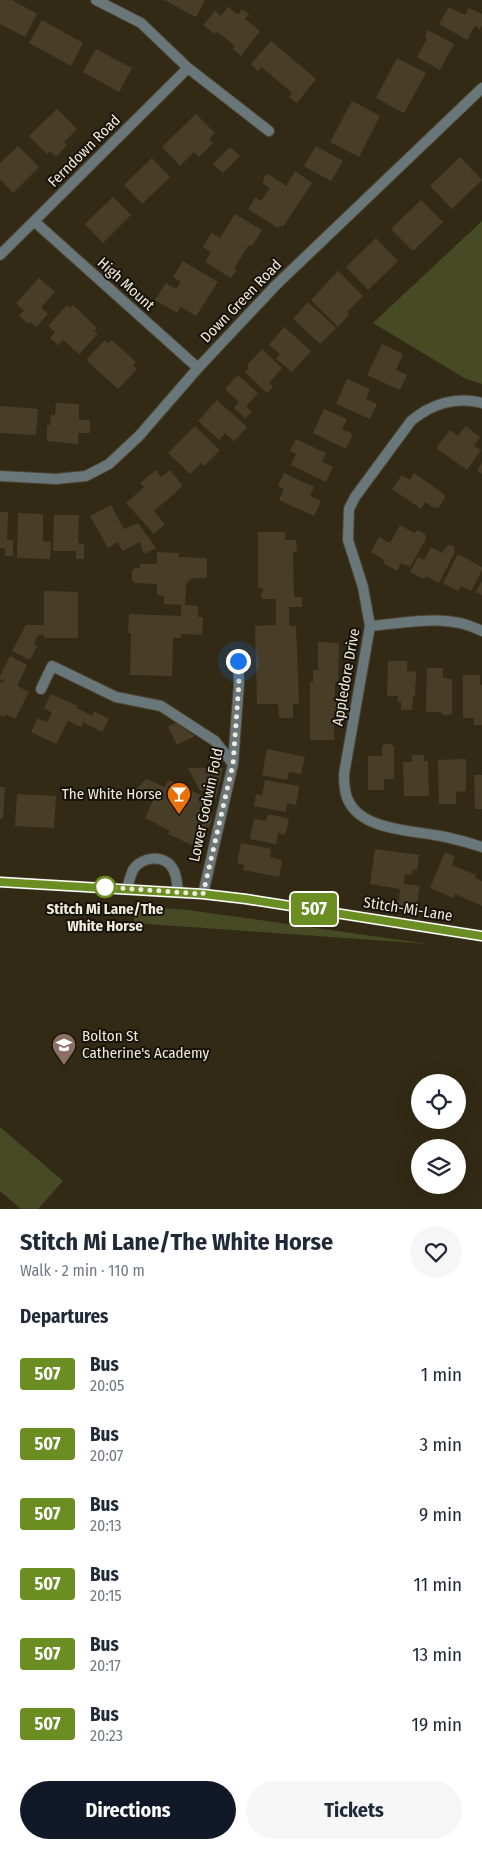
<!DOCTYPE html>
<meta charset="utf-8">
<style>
:root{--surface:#fff;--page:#f6f6f7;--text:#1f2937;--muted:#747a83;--accent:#111827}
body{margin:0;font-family:"Fira Sans Condensed",sans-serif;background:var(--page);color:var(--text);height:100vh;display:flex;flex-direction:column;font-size:19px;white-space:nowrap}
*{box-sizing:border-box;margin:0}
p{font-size:16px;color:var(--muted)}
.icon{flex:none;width:28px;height:28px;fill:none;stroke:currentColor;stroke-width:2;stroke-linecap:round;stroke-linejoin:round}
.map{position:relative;height:1209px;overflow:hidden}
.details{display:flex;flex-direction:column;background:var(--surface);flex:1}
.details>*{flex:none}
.badge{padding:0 10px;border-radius:4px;font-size:18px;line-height:32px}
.tools{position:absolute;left:411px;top:1074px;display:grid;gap:10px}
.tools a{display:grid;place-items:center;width:55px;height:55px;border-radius:50%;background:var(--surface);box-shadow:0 5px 20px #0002;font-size:25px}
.you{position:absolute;width:25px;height:25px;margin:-12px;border:4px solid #fff;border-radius:50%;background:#1a73e8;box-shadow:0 0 0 8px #1a73e833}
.map>.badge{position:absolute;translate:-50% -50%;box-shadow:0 0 0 2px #fff}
h2{padding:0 20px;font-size:19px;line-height:45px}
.round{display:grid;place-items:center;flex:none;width:52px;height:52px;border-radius:26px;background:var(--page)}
.headline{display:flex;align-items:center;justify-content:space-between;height:85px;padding:0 20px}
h1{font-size:24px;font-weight:700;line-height:38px}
.cta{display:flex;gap:10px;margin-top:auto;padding:10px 20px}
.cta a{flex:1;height:58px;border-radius:30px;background:var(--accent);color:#fff;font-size:20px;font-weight:700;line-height:58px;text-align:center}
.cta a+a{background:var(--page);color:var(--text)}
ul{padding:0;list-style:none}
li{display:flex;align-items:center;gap:15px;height:70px;padding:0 20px}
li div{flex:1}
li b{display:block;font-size:19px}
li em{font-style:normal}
li .badge{min-width:55px;font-weight:700;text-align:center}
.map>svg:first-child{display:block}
.green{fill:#474b25}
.building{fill:#483e28}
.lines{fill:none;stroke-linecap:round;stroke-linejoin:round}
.lane-casing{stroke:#4d4531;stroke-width:12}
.street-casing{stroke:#4d4531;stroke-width:12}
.secondary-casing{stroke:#4d4531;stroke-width:12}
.lane{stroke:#69767a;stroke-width:10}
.street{stroke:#69767a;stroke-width:10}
.secondary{stroke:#8ca1a6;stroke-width:10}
.line-casing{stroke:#fff;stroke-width:11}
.line{stroke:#6b8e23;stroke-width:8}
.walk{stroke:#f0eadd;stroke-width:5;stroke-dasharray:0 9}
.stop-dot{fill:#fff;stroke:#6b8e23;stroke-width:2.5}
.labels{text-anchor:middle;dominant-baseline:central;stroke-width:4;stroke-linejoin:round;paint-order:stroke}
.street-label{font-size:15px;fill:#f0eadd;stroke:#17130a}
.poi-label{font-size:15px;fill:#f0eadd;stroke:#17130a;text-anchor:end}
.stop-label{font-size:15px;font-weight:bold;fill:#f0eadd;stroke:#17130a}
</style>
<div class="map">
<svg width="482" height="1209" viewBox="0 0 482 1209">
<rect width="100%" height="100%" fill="#332a15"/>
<path class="green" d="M482,221V384L466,379L373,323Z
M134,906L188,910L429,944L134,923Z
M0,1127L63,1181L38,1209H21L0,1191Z"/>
<path class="building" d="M0,0H12L37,14L25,37L0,24Z
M164,0H205L196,17Z
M228,7L238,15L242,9L249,14L245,19L260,31L241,56L233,49L235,46L216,31L214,34L203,25L215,11L221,16Z
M449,7L465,15L469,8L482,14V25L480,29L475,26L467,40L439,24Z
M42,20L83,43L71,66L29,43Z
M427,31H430L454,44L440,70L417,57L427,39L425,36Z
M271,41L316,79L297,103L289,97L292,93L277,80L261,67L258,71L251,64Z
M96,49L132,68L119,92L83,72Z
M397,58L426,73L404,113L376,98Z
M352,101L380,116L359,157L330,142Z
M57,109L77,129L64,142L67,145L56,157L50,151L47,154L29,136Z
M196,114L215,133L209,139L213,143L199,157L194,152L180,166L162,147Z
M18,146L39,167L13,193L0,179V163Z
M316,146L343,161L331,181L304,166Z
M230,147L240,156L223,173L213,164Z
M460,157L482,180L452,209L430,186Z
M152,158L170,177L142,204L124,185Z
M295,171L312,183L283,227L280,225L278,228L248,209L255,198L261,201L270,188L263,184L264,177L268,174L286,186Z
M113,197L131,215L103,243L85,224Z
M421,200L443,222L413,251L391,229Z
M235,214L262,230L252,246L249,245L234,268L237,270L231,278L205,262L211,252L203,247L211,233L220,238Z
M376,238L398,261L368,290L346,267Z
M183,261L218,282L196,316L181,307L177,313L155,300L166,283L176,289L181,282L173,277Z
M338,271L363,296L347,312L349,315L338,327L311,300Z
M39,278L55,292L41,307L48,314L36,327L30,322L28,324L19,315L24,311L16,303Z
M308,302L336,328L320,344L293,319Z
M67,305L70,308L73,305L97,328L94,331L98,334L79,354L63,340L58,345L50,338L55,332L48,326Z
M284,327L311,351L292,372L276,359L280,354L269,345Z
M105,340L108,343L112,340L136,362L133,365L137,369L118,389L86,360Z
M382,344L403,354L396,370L407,375L400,390L367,375Z
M262,349L282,368L269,383L273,387L267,393L245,372L249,368L247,365Z
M238,375L258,393L246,407L252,412L245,418L234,408L239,402L225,389Z
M347,379L370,389L366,399L377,404L370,419L336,404Z
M217,400L247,427L234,441L225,433L219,440L198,421Z
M56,403L79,404V420H90V433H78V444L47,441V425H50L51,415H55Z
M0,406L38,409L36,435L0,433Z
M324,409L347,419L342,429L353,434L346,449L313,433Z
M195,426L220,450L204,466L201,463L190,474L168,453Z
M466,426L480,437L474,446L481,450L467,470L436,448L450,430L458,436Z
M296,439L326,453L322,462L333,467L326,482L291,465L296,454L290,451Z
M482,463V474L477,470Z
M156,470L161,477L170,470L183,486L154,511L165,524L154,534L126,503L144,487L140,483Z
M284,473L314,487L310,496L321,501L314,516L279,500L284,489L278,486Z
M414,473L444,494L445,498L439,507L434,508L425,502L421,509L392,489L402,475L410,480Z
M111,505L124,529L138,523L156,548L144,554L140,542L122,551L118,542L108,548L90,516Z
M0,512H8L7,540H13V556H5V548H0Z
M18,513L43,514V541L51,542L50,559L17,558Z
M54,515H79L78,543L84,544V559H76V551H53Z
M400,525L414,533L418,530L425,534L426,539L410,567L401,563L397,571L383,563L384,560L371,552L379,537L390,543Z
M258,532H285V540H296L297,552H293L294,597H302V607H289V626H296L299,704H293V718H279L278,704H257L255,626L276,625V599H262L261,596L263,588H258Z
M449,545L454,546L455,552L439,583L426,576L424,579L410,572L418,557L424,560L431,547L442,553L446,547Z
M157,552L179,553L178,557L207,558V578H192L186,584L185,605L198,606V617H203L202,635L181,634V638H173L172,676L130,675L131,633H128L129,614L181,616V605L164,604V596L157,595V584L135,583L132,580V571L135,568H140V564H157Z
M458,554L482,567V570L471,591L461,586L458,591L443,583Z
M482,581V595L476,592Z
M44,591L78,592V638H44V635H38L34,644L37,646L30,660L12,651L26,625H44Z
M318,642L339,643L338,682H335V700H339V711H334V740H310V682H313V670H318Z
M10,656L27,665L17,686L29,692L15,719L6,714L4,717L0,715V682L3,683L4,681L0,679V676Z
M388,661H407V671L416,672L415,696H413L412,710H401V702H397L398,696H387Z
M427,668H443V678L452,679V713L450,715H444L441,712H426Z
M463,675H480V685H482V725H474V718H463Z
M51,694L78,706L77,708L92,716L94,711L109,719L102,732L83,722L81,727L68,721L56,744L31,732L38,718L47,722L52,713L44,708Z
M176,723L195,736L177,745L168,727Z
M384,744H391L394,747V779H384V790H368V756H382V747Z
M267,749L305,757L301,774L289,772L287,780L262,775Z
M412,755H424V761H428L429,796H404L403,762H412Z
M466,759V791L456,792V804H439L438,760Z
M188,768H223L216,798L207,799L206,790L200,791Z
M474,775H482V809H475Z
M146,779L164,787L169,780L203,796L201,800L209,805L212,820L200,849L168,834L170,831L145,818L153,800L135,791Z
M265,780L299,786L296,805L287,803L286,812L254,806L256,794L262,796Z
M0,787H5L3,819H0Z
M17,794L56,796L54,828L15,826Z
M268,814L289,819L285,835L278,833L276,844L250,839L254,819L266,821Z
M241,843L271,849L270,857L282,860L279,877L243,870L244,865L237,863Z
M375,849L419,855L417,870L413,869L412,875L405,874L404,884L420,886L416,908L398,905L400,889L370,884Z
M445,852L455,857L452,865L476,875L475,878L482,881V906L455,894L453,898L430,888Z"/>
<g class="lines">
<defs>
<path id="lane" d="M127,889C129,882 130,876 133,870C142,856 165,854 173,869C177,875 177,884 178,892"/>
<path id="street" d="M96,0L141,23L188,68L269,131
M35,222L198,368
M0,255L188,68
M482,403C456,396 431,404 411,421L355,497L349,509L348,540L363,587L370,626L344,774C344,782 344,792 348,800C361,829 407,830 434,835C450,837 466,842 482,847
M0,476L56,479L86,476L109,464L139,436L198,368L276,285L482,88
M370,626C408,623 447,613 482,631
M41,689L52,666L116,697L161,706L215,741L233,764
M203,894L233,764L239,683L238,661"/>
<path id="secondary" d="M0,882L203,894L246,899L482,936"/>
</defs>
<use href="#lane" class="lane-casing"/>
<use href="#street" class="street-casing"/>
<use href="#secondary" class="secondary-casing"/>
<use href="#lane" class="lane"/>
<use href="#street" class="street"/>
<use href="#secondary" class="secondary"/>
</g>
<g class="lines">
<defs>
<path id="line" d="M0,882L203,894L246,899L482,936"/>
</defs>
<use href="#line" class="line-casing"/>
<use href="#line" class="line"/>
<path class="walk" d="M105,887L203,894L233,764L239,683L238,661"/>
</g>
<defs>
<symbol id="bar-pin" viewBox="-11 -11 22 30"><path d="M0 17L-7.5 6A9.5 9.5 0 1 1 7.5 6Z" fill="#e8710a" stroke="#17130a"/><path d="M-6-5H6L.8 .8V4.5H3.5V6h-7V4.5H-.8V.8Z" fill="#fff"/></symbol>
<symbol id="school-pin" viewBox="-11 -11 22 30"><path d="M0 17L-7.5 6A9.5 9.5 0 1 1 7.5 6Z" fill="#8d6e63" stroke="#17130a"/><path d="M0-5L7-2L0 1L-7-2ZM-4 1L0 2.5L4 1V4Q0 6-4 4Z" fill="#fff"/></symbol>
</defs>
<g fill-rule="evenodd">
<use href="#bar-pin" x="165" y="780" width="28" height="38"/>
<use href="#school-pin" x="50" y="1031" width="28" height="38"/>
</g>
<circle class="stop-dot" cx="105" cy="887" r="10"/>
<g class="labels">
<g class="street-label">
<text transform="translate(84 151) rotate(-45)">Ferndown Road</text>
<text transform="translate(126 284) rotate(42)">High Mount</text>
<text transform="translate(241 301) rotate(-46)">Down Green Road</text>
<text transform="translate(346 677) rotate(-80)">Appledore Drive</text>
<text transform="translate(206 805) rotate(-78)">Lower Godwin Fold</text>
<text transform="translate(408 909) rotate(9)">Stitch-Mi-Lane</text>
</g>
<g class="poi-label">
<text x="162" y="794">The White Horse</text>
<text x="82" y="1036" text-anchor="start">Bolton St<tspan x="82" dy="17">Catherine's Academy</tspan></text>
</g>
<g class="stop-label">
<text x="105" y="909">Stitch Mi Lane/The<tspan x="105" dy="17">White Horse</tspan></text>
</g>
</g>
</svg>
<div class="tools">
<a><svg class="icon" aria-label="locate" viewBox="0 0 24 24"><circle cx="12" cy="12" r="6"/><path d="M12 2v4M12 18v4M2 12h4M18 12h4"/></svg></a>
<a><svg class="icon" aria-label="layers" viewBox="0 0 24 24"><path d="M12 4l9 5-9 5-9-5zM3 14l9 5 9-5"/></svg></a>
</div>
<div class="you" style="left:238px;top:661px"></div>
<b class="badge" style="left:314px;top:909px;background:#6b8e23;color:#fff">507</b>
</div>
<section class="details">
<div class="headline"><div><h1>Stitch Mi Lane/The White Horse</h1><p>Walk · 2 min · 110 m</p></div><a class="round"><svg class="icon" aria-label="heart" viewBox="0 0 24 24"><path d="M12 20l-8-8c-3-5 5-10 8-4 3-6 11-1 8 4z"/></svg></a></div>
<h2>Departures</h2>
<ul>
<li><span class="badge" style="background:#6b8e23;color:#fff">507</span><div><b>Bus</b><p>20:05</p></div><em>1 min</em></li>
<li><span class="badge" style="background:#6b8e23;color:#fff">507</span><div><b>Bus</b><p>20:07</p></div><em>3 min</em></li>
<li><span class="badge" style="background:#6b8e23;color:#fff">507</span><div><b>Bus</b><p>20:13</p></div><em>9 min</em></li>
<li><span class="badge" style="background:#6b8e23;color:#fff">507</span><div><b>Bus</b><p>20:15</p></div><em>11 min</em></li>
<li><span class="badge" style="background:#6b8e23;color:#fff">507</span><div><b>Bus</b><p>20:17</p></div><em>13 min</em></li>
<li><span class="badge" style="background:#6b8e23;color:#fff">507</span><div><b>Bus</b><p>20:23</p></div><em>19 min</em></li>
</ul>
<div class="cta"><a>Directions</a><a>Tickets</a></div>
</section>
